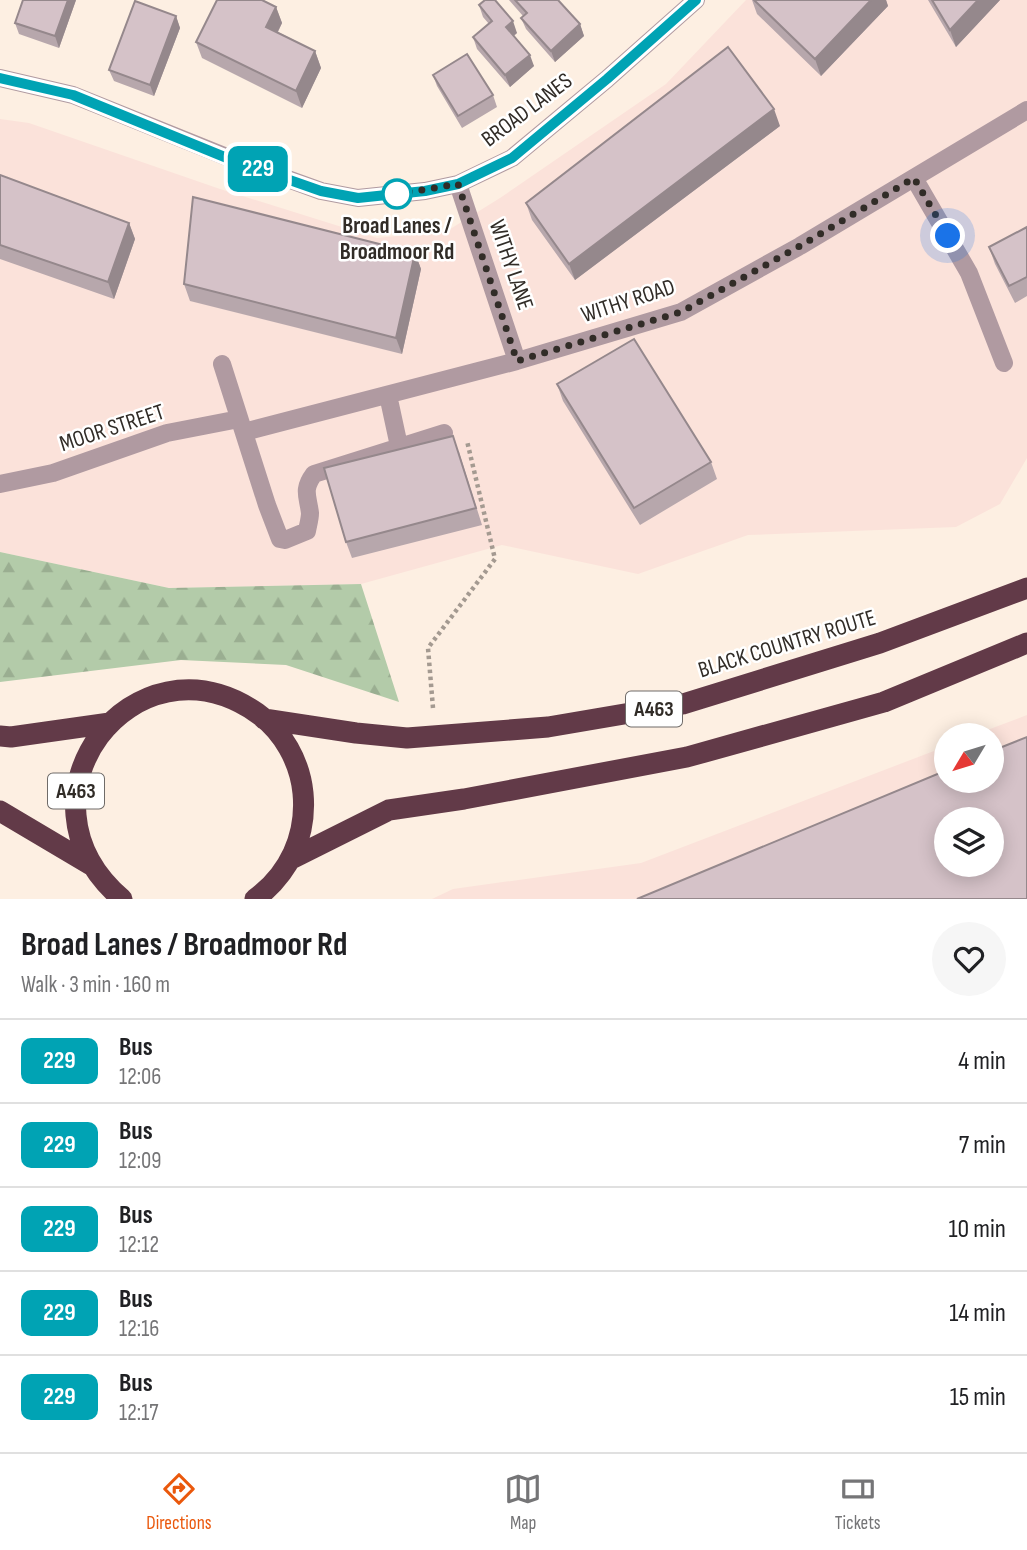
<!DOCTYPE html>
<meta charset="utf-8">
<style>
:root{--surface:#fff;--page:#f6f6f6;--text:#202124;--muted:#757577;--line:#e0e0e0;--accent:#ea580c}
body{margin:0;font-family:"Sofia Sans Condensed",sans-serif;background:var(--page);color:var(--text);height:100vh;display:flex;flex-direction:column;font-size:26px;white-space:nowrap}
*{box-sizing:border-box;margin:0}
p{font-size:23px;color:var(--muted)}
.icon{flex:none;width:38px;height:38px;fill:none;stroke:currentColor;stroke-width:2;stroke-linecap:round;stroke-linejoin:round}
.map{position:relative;height:899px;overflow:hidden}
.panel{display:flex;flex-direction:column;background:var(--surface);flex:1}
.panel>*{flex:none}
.badge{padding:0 14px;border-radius:10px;font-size:24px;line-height:46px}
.needle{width:46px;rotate:232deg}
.controls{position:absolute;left:934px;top:723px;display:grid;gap:14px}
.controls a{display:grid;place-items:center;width:70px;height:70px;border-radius:50%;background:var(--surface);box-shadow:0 4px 18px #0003;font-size:35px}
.you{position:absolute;width:35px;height:35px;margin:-18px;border:5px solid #fff;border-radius:50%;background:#1a73e8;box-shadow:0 0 0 10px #1a73e833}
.map>.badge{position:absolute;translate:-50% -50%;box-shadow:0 0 0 4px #fff}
.round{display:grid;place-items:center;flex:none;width:74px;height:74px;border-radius:37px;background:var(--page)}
.head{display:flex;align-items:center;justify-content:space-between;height:119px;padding:0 21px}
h1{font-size:33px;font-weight:700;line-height:52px}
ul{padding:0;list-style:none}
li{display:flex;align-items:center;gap:21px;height:84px;padding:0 21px;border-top:2px solid var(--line)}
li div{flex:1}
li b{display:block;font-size:26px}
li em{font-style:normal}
li .badge{min-width:77px;font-weight:700;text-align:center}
.menu{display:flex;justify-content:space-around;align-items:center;height:98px;border-top:2px solid var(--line);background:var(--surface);font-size:19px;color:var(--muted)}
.menu a{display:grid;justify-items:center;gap:4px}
.menu .selected{color:var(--accent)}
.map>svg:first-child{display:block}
.industrial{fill:#fbe2da;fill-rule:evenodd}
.forest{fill:url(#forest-firs)}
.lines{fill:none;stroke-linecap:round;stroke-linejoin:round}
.path{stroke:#a49a91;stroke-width:4.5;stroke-dasharray:3.5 3.5;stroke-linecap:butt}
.minor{stroke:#b09aa1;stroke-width:18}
.highway{stroke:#623a48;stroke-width:21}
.wall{fill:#b7a7ac}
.shaded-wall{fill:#95888c}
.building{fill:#d5c2c8;stroke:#95888c;stroke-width:2;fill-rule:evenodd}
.line-casing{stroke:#fff;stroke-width:16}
.line{stroke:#00a3b4;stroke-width:10}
.walk{stroke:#312c27;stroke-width:7;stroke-dasharray:0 12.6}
.stop-dot{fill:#fff;stroke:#00a3b4;stroke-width:3.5}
.labels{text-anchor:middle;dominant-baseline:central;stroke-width:5;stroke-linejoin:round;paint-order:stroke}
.shield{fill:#fff;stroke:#6f6b68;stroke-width:2}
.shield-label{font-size:21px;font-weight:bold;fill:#312c27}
.street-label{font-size:23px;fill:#312c27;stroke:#fff}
.stop-label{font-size:23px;font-weight:bold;fill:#312c27;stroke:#fff}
</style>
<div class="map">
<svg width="1027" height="899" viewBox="0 0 1027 899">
<defs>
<pattern id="forest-firs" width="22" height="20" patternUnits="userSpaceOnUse" patternTransform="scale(1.75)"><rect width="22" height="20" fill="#b3cba9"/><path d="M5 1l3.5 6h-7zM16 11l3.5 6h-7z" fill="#9aae91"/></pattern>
</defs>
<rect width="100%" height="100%" fill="#fdefe2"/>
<path class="industrial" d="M746,0H1027V458L1000,504L956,527L748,535L638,574L502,545L361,584L169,588L0,552V119L29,123L220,189L377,238L447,231L500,198L666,84Z
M1027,715V899H432L453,889L641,863L947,746V780H992V735H974ZM947,819H992V864H947Z"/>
<path class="forest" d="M0,552L169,588L361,584L399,702L286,665L181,660L0,682Z"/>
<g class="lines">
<path class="path" d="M433,708L428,648L495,559L467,441"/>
<path class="minor" d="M0,78L73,95L227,157L321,191L358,198L425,191L458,184L512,158L607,79L696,0
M914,178L969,273L1004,363
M458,184L517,361
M222,364L267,505L280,539L285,540L307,531C308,525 310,519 310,513C308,496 302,490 314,474L444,433
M388,395L399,446
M244,432L517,361L681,312L800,246L1027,110
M0,484L53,473L167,433L239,419"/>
<path class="highway" d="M264,719L356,733L407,738L548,727L683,704L880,643L1027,588
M0,736L11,737L110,723
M0,811L91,865
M291,859L389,810L464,799L687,757L884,702L1027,643
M122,899C4,798 134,628 257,713C283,731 300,762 303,793C307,836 289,874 255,899"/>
</g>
<path class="wall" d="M76,0L59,48L19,34L15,23Z
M509,0H558L580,24L584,36L555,62L526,29L521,18L523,16Z
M752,0H886L888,6L821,76L757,14Z
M928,0H1000L956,47Z
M479,5L517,33L514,36L534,66L510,87L477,49L473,37L489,24L483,17Z
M276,7L282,23L278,32L315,51L321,68L302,108L202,58L196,42Z
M176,16L180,28L154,96L114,81L109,70Z
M433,75L493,95L497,107L462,128L437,86Z
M780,126L575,280L532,220L526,203Z
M0,175L129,223L135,239L114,299L0,259Z
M1027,227V296L1015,303L995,264L989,247Z
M415,253L421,269L402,354L190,301L184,284Z
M557,384L711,462L717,479L640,525L563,401Z
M459,452L482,525L352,558L346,542Z"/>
<path class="shaded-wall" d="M68,0H76L59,48L55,36Z
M871,0H886L888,6L821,76L815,59Z
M978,0H1000L956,47L950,30Z
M276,7L282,23L272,43L266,27Z
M176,16L180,28L154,96L150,85Z
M513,21L517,33L510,38L506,27Z
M580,24L584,36L555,62L551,51Z
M315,51L321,68L302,108L296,91Z
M530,55L534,66L510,87L505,75Z
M774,109L780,126L575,280L569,264Z
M129,223L135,239L114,299L108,282Z
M415,253L421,269L402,354L396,338Z"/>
<path class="building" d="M23,0H68L55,36L15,23Z
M217,0H262L276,7L266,27L315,51L296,91L196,42Z
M485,0H495L513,21L506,27L530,55L505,75L473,37L492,21L479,5Z
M515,0H558L580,24L551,51L521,18L527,13Z
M754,0H871L815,59Z
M932,0H978L950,30Z
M135,1L176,16L150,85L109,70Z
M728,47L774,109L569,264L526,203Z
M467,54L493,95L458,116L433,75Z
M0,175L129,223L108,282L0,245Z
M193,197L415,253L396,338L184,284Z
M1027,227V277L1009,286L989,247Z
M634,339L711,462L634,508L557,384Z
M453,436L476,508L346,542L324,468Z
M1027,737V899H637L947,770V780H992V751ZM947,819H992V864H947Z"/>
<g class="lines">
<defs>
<path id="line" d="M0,78L73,95L227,158L321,191L358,198L425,191L458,184L512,158L607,79L696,0"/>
</defs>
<use href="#line" class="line-casing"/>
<use href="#line" class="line"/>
<path class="walk" d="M397,194L458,184L517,361L681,312L800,246L914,178L948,236"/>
</g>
<circle class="stop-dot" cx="397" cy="194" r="14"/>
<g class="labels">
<g class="shield">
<rect x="626" y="691.5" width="56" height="35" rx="5"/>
<rect x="48" y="773.5" width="56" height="35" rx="5"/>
</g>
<g class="shield-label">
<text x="654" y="709">A463</text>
<text x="76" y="791">A463</text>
</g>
<g class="street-label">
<text transform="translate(527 110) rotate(-37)">BROAD LANES</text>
<text transform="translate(511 265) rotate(71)">WITHY LANE</text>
<text transform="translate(628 301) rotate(-18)">WITHY ROAD</text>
<text transform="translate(112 428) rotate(-18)">MOOR STREET</text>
<text transform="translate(787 644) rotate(-17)">BLACK COUNTRY ROUTE</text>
</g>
<g class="stop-label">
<text x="397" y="226">Broad Lanes /<tspan x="397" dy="26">Broadmoor Rd</tspan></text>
</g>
</g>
</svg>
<div class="controls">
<a><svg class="needle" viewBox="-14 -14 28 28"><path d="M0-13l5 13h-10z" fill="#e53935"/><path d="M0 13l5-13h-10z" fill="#757577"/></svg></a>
<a><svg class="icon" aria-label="layers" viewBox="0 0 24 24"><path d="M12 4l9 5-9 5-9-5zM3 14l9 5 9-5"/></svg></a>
</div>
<div class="you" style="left:948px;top:236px"></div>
<b class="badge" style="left:258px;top:169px;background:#00a3b4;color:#fff">229</b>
</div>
<section class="panel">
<div class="head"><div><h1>Broad Lanes / Broadmoor Rd</h1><p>Walk · 3 min · 160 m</p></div><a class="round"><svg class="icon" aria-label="heart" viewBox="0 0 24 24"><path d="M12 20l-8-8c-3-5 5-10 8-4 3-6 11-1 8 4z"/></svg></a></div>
<ul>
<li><span class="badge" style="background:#00a3b4;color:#fff">229</span><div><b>Bus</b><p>12:06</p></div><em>4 min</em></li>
<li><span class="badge" style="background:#00a3b4;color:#fff">229</span><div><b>Bus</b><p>12:09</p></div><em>7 min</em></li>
<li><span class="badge" style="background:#00a3b4;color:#fff">229</span><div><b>Bus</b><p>12:12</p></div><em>10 min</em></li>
<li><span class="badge" style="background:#00a3b4;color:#fff">229</span><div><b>Bus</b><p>12:16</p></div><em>14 min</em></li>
<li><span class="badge" style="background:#00a3b4;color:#fff">229</span><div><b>Bus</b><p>12:17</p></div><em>15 min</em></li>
</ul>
</section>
<nav class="menu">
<a class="selected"><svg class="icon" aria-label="directions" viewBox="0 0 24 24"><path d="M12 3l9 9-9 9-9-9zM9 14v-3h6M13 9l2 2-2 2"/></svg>Directions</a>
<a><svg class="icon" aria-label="map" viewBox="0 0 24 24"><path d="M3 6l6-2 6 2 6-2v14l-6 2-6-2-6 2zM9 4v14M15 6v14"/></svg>Map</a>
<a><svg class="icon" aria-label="tickets" viewBox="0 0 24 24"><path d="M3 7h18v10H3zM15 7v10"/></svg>Tickets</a>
</nav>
